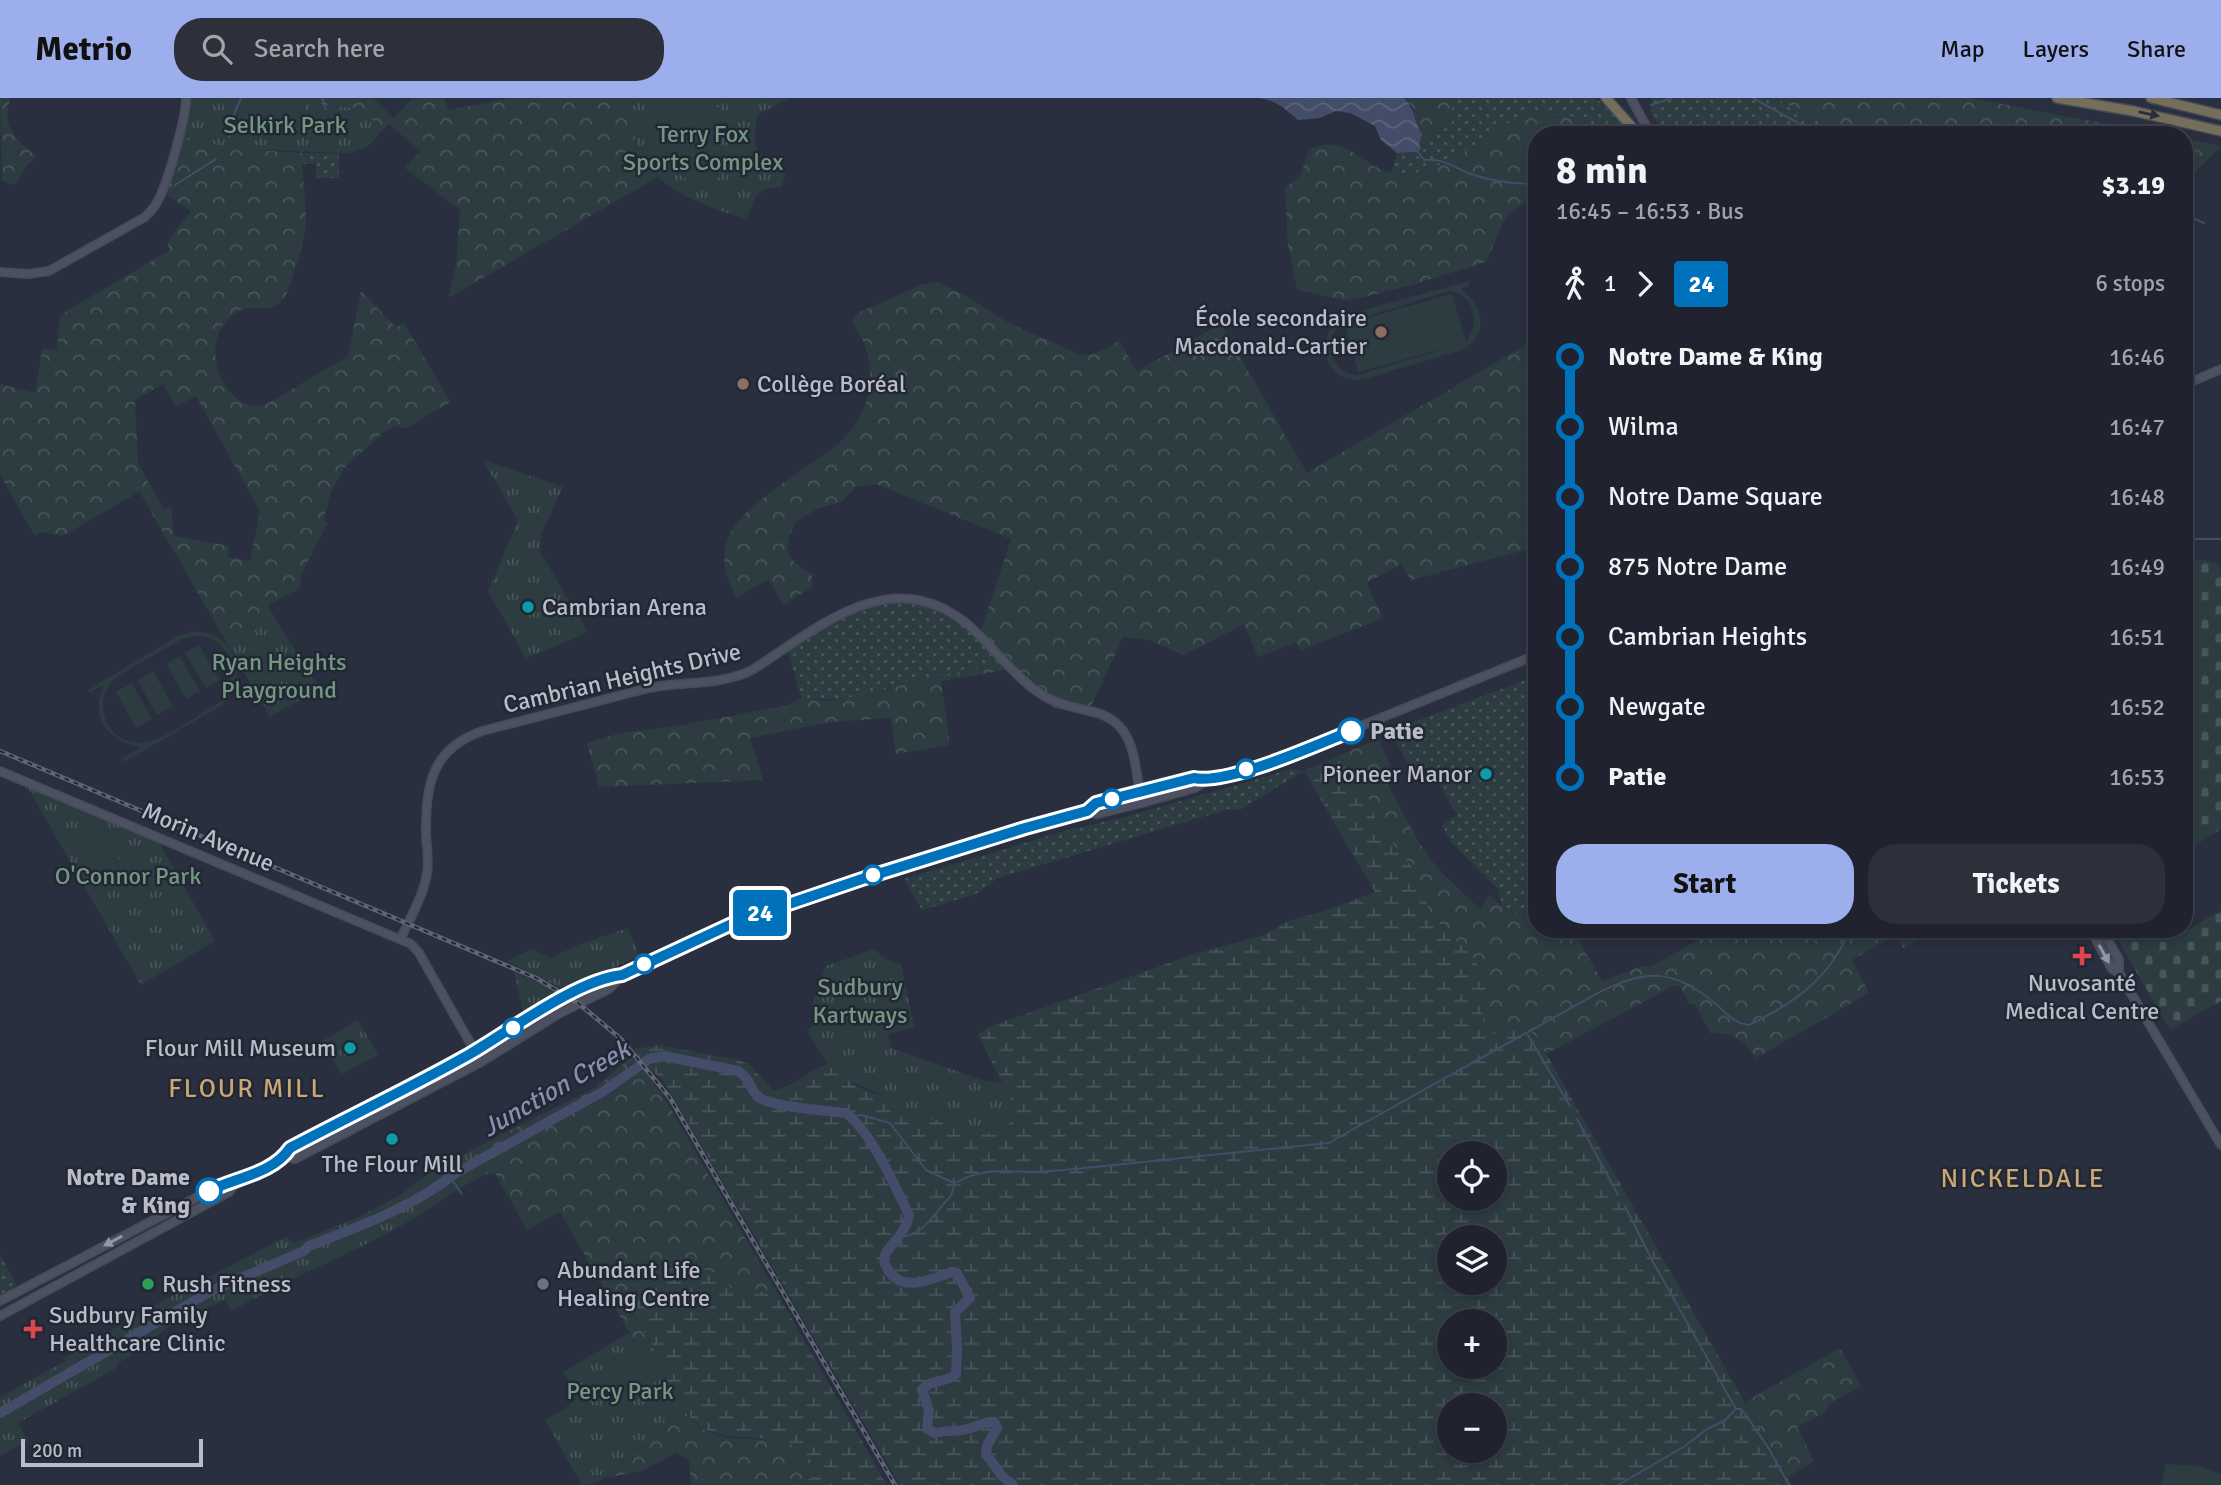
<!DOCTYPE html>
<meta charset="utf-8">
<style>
:root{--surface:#20232f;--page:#2d2f3b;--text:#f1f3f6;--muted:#a2a4aa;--line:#3d404b;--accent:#9caeec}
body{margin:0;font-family:Signika,sans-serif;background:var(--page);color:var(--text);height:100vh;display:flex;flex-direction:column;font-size:26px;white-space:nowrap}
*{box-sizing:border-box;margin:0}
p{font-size:23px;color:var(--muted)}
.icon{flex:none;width:38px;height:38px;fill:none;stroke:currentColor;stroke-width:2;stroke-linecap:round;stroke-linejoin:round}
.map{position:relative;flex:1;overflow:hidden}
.panel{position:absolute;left:1528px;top:28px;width:665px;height:812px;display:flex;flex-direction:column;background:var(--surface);border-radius:28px;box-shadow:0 4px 10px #0003,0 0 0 2px var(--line)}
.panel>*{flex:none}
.badge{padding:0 14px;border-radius:5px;font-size:24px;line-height:46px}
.controls{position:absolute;left:1437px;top:1043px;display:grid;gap:14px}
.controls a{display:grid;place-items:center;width:70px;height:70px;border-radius:50%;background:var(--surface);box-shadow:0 4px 10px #0003,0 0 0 2px var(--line);font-size:35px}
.scale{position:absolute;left:21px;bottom:18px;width:182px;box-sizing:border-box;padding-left:7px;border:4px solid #babdc9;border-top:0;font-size:19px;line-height:24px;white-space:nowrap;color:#babdc9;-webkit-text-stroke:5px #222734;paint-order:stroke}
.map>.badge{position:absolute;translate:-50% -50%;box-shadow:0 0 0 4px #fff}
.legs{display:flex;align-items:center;gap:10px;height:77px;padding:0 28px;font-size:23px}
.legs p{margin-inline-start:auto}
.head{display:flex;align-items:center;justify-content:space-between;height:119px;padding:0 28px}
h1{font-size:38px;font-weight:700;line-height:52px}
.action{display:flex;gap:14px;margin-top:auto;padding:14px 28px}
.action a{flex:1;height:80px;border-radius:28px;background:var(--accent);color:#111;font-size:28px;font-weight:700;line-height:80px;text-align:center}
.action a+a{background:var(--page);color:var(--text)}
ul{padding:0 28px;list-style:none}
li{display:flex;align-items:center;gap:24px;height:70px;font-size:26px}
li i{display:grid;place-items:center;width:10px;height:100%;margin:0 9px;background:currentColor}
li i::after{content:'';width:18px;height:18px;margin:-9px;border:5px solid;border-radius:50%;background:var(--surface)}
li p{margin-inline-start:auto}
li:first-child i{background:linear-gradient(#0000 50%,currentColor 0)}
li:last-child i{background:linear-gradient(currentColor 50%,#0000 0)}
header{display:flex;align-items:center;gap:42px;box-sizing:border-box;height:98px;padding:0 35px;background:var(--accent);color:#111}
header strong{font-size:33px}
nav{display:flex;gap:38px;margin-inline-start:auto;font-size:24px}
.search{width:490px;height:63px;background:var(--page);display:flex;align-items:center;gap:18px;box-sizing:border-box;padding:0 24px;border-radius:28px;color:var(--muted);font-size:26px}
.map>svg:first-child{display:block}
.grass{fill:url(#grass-dots)}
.forest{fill:url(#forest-crowns);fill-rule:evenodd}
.wetland{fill:url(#wetland-marsh);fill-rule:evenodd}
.cemetery{fill:url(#cemetery-stones)}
.park{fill:url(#park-tufts)}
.garden{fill:#2c3c41;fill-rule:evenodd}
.water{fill:url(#water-waves)}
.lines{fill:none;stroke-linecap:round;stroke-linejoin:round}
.stream{stroke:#434c68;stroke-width:2}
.river{stroke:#434c68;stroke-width:10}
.secondary-casing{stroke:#474b58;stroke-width:10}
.highway-casing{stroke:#454a56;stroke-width:12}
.secondary{stroke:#4c5161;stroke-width:7}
.highway{stroke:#746e5b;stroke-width:9}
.rail-casing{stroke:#606575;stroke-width:4.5}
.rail{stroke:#222734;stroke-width:2;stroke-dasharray:5;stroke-linecap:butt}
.oneway{fill:#2a2e38}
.oneway2{fill:#9497a5}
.line-1-casing{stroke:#fff;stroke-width:16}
.line-1{stroke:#0072bc;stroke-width:10}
.education-dot{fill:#8d6e63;stroke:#222734;stroke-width:2.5}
.culture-dot{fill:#0f9aa8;stroke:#222734;stroke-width:2.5}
.stop-1-dot{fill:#fff;stroke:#0072bc;stroke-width:3.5}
.health-dot{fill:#e0444e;stroke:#222734;stroke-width:2.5}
.leisure-dot{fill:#2e9e5b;stroke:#222734;stroke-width:2.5}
.worship-dot{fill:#6b7280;stroke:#222734;stroke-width:2.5}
.labels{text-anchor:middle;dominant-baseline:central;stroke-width:5;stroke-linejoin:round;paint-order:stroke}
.park-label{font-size:24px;fill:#749782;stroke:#222734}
.poi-label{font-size:24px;fill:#babdc9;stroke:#222734;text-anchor:start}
.street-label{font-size:24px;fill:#babdc9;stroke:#222734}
.stop-label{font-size:24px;font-weight:bold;fill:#babdc9;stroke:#222734;text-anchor:start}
.neighbourhood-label{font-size:26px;letter-spacing:2px;fill:#caa775;stroke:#222734}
.water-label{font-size:26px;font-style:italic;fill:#868fad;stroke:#222734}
</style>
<header>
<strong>Metrio</strong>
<div class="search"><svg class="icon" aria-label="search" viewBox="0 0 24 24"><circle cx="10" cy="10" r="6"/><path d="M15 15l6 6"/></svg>Search here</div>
<nav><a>Map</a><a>Layers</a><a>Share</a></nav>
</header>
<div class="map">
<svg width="2221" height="1387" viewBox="0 0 2221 1387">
<defs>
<pattern id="grass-dots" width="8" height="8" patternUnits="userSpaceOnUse" patternTransform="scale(1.75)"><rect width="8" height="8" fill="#2c3c41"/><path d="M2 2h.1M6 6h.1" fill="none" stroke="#48565b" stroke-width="1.8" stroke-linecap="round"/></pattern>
<pattern id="forest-crowns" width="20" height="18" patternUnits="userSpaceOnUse" patternTransform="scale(1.75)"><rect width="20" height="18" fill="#2c3c41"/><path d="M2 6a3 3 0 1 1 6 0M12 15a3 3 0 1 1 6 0" fill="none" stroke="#48565b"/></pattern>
<pattern id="wetland-marsh" width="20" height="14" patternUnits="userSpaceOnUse" patternTransform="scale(1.75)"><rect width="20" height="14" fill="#2c3c41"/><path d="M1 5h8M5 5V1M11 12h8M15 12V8" fill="none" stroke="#48565b"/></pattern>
<pattern id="cemetery-stones" width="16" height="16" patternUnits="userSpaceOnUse" patternTransform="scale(1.75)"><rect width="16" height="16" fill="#2c3c41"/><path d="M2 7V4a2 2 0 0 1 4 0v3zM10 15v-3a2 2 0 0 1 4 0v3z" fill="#48565b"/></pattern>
<pattern id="park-tufts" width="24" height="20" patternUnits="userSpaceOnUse" patternTransform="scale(1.75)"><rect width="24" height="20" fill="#2c3c41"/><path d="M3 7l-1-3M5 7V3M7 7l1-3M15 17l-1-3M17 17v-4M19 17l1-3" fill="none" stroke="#48565b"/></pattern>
<pattern id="water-waves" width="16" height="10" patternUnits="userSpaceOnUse" patternTransform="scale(1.75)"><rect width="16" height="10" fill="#434c68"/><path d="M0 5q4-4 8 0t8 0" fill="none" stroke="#5c647c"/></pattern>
</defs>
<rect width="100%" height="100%" fill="#2a2f3f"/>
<path class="grass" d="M1452,0H1596L1625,28L1610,37H1606L1580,19L1465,53L1441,67L1417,75L1391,76L1397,55H1413L1419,46L1452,26Z
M1651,0H1774L1829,29L1872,37H1663L1651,14Z
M302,55H339V80H316V66H302Z
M880,502L926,504L955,517L1003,565L892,587C878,602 822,602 801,600L787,550L836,520Z
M1536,578V820L1526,819L1503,810L1498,791L1451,744L1442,727L1457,717L1429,669L1412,674L1393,639L1395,631Z
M1292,671L1304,673L1239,712L1229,711L998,780L976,796L922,812L904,781L1068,732L1125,719Z
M0,1156L17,1188L0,1197Z"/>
<path class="forest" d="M0,0H11C0,26 17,45 37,58L24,71L17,85L12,87L2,82Z
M319,0H373L394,20L412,0H444L448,12L512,0H634C633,38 635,48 658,79L448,200L456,168L460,112L405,70L420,53L389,26L384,31L357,11L321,6Z
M1404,0H1452V26L1419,46L1413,10Z
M1775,0H1971L2164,37H1872L1829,29Z
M1525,14L1580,19L1606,37H1536V95L1505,120L1486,164L1412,187L1348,203L1297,192L1288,148L1285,90C1290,86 1298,81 1301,75C1306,66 1304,53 1316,49C1346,38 1364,68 1390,75C1428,86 1494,34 1525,14Z
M178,37C219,48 259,53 302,55C302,78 306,101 306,124C306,139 294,177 288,192C277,221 256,203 239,213C207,230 210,273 232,296C241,306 252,310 265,307L348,258L361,193L396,229L404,225L450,304L407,330L395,328L385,333L345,369L332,392L323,423L328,424L302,475L300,490L268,507L274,518L227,545L139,393L63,438L41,434L35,438L0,377V286L35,295L42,251L57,252L60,217L170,152L167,145L191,113L161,94ZM163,286L176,309L196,298L260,413L250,463L228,459L230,448L174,438L171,408L164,411L138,366L135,302Z
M2184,40L2221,48L2200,69L2184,92Z
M938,184L966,198L1009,225L1081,257C1096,258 1107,249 1119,243L1137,273L1221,226L1307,375L1536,241V449L1411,482L1401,466L1366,485L1383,520L1300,553L1296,544L1258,559L1244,526L1184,557L1149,542L1123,539L1089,613L1069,609L1055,611L1006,572L941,583L950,647L896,656L891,620L829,624L750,640L763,682L599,689L587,645L621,635L682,627L785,608L801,600L828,603L886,593L892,587L1002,565L979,539L1011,441L876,386L856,389L841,404L816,411L795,425C782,455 784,460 812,476V489L784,507L768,481L737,500C705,445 739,416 782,386C799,374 817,361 835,349C864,324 878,289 866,250C863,239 853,231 853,220L860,214L921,187Z
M1379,641L1391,669L1382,675L1418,743L1438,771L1480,811L1489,797C1503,810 1517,819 1536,820V831H1572L1602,883L1642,868L1651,869L1716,831H1892L1895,837L1852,862L1869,895L1756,960C1745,944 1731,932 1711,936L1695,906H1690L1679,888L1675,887L1546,956L1536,938L1485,939L1481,910L1486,889L1446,831L1430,817L1416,774L1378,728L1362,681L1347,654Z
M636,959L647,972L649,979L668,1006L781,1202L763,1194L746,1196L732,1191L719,1176L690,1174L658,1184L627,1201V1205L655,1253L641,1255L560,1114L527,1132L495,1075L492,1074L479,1048L596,989L630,960Z
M1840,1250L1861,1288L1830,1305L1824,1315L1797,1329L1814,1363L1788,1379L1745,1304Z
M664,1281C677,1301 690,1328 714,1336C743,1346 778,1335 804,1353C810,1356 814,1364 819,1368H826L828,1373L795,1387H691L689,1363L677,1355L641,1373L606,1380L629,1356L667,1336L661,1311Z"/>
<path class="wetland" d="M1347,654L1362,681L1378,728L1416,774L1430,816L1475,861L1486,889L1481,910L1485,938L1521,926L1536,938L1792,1387H900L675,1002C670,993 665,984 657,977C648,968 637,966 635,951L659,947L738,962L749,966L773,992C797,991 813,964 837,965C841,971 844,979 849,983C875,1007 977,1006 1014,1009L978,936L989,929L1191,857L1264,837L1289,823L1321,814L1375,794L1304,673ZM1449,1055H1494V1101H1449ZM1449,1139H1494V1185H1449ZM1449,1223H1494V1269H1449ZM1449,1307H1494V1353H1449Z
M706,1172L719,1176L732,1191L746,1196L763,1194L781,1202L887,1387H795L828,1373L826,1369L817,1368C806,1357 798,1348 782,1344C733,1332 709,1352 676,1300C669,1288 664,1285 666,1270L627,1205V1201C651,1185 678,1175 706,1172Z"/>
<path class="cemetery" d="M2200,462L2217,465L2221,473V731L2184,754V466Z
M2221,812V903L2170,932L2112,831H2184L2186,833Z"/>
<path class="park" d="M185,0H319L321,6L357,11L384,31L367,49L351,55L234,51L178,37Z
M634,0H790L759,16C748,44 757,65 785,76L781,89C756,89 754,100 747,121C701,107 642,88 634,33C632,22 634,10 634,0Z
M483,362L563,389L541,436L540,454L587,532L580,538L526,560L488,493L518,423Z
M274,518C288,544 305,565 320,590L270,619L227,545Z
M24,683L156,739L215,843L141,887Z
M628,830L639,858L565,892L507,863L531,851L551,860L581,846Z
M1892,831H1936L1903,850Z
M874,851L885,861L901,866L914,929L888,936L891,950L982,982L1002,985L1014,1009V1017L1006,1031L997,1036L968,1033L896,1009L890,1000L847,982L837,965H827L807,932L812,929V906L826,868Z
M514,874L540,885L564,899L525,922Z
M358,922L378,957L341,976L322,943Z
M479,1048L492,1074C455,1089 425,1116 390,1134C338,1161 283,1183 232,1213L225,1202C207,1210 162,1226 153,1244L117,1266L116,1270L18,1325L28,1343L0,1358V1299L66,1263L64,1260L160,1204L286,1139L293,1145L357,1120L402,1096L432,1073Z
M629,1235L641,1255L655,1253L666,1271L661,1311L668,1334C657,1344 640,1347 628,1357C611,1371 607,1387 582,1387L545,1322L569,1308L575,1302L574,1292L563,1274Z"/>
<path class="garden" d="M245,0H306V35L303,38L238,34L237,20Z
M647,0L719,9L724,17L718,84C675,93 631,40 647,0Z
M1469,183V188L1461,191C1483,208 1490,236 1462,252C1437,259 1412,267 1388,274C1378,277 1366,282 1356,282C1327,282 1316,244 1335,225C1339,221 1344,219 1349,216ZM1450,193C1476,198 1480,225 1466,244L1452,196L1345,226L1358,274L1464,245L1358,277C1331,275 1320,243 1342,226Z
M190,534C234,529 252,578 222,607L124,664L122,660L141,649C109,646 88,616 104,587L89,594L88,592L178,538ZM198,537C232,542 244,580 220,604C201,615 166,641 147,644C108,651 87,603 118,578L180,542Z
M265,546L286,581L272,589L251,554Z
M199,547L220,582L206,590L185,555Z
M180,558L200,593L186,601L166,566Z
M153,573L173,608L157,617L137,582Z
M132,585L152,621L136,630L116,594Z
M97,730L102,731L122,767L121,772L110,779L104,777L84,743L86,737Z
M641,1264L644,1265L653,1280L651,1283L609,1304L600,1289L601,1286Z
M2166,1366L2197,1368L2221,1376V1387H2161Z"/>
<path class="water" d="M1259,0H1404C1417,14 1413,23 1422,36L1419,46L1421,50L1418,54L1397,55L1381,42L1375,28L1350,15L1336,13L1320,20L1298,22C1285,11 1277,3 1259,0Z"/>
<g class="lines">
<path class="stream" d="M322,0L326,11
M1753,0L1820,37
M1651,7L1672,0
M1593,37L1600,31
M229,39L234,28V16L241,0
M1418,54L1424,62C1445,60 1452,69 1471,76C1491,83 1515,86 1536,86
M175,87L216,61
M2184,116L2204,125
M2184,445L2192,441H2221
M1528,937L1570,1008
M850,1019L861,1017L890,1025L926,1072L954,1085
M1577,1021L1618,1097
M450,1079L462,1096
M1625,1108L1654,1166L1736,1311H1741L1745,1316L1768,1349L1789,1387
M897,1140C917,1138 927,1127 938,1113C948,1098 950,1105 955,1085C981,1069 1007,1074 1035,1074C1052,1073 1068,1072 1085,1070L1329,1045L1350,1033L1596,896C1645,870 1674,870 1717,907C1726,915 1735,926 1749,927C1794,905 1830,881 1850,831
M1618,1387L1685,1348L1707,1331L1724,1323L1735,1312"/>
<path class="river" d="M0,1315L213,1192L304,1153L309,1148C360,1128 412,1110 454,1076L604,993L649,961L664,958L738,973C752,982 750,992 758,999C771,1009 828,1013 846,1015C871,1034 895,1088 909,1117C907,1132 894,1143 886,1155C883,1159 884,1166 887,1170C900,1196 932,1181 952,1174L957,1175L970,1200L955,1214L957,1252L956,1276C946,1286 930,1280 922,1292L929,1312L927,1331L935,1335C947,1332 960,1334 971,1330C980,1327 985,1323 994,1324L997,1330L987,1348L986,1356L1002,1378L1013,1387"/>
<defs>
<path id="secondary" d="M1631,0L1651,37
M0,174L28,176L49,173L145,119C149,115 153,111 156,106C167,89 186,20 186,0
M2184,287L2221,271
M0,673L411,846L419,855L481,964
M1087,713L1097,716L1142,705L1195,690L1207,682L1272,664L1536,557
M2090,831L2112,871L2119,875L2221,1047
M2102,831L2119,862V875
M401,840C410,820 424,797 427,775C429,763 427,750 426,737C425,689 431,651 482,633L649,590C683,583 720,588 752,572C818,530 890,464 966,525C991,546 1009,573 1035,592C1052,605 1068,608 1089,613C1138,622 1133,665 1142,705
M284,1059L295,1061L481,964L560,915L609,891L622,877
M0,1203L224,1085C242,1084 280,1066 290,1050C350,1019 412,990 470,956C511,932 577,882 622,877L736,824L865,780L1025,730L1087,713L1096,705L1194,680L1207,682
M0,1218L229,1094L235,1085"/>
<path id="highway" d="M1606,0L1639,37
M2057,0L2133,13L2221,33
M2151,0L2221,17"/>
</defs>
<use href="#secondary" class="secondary-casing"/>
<use href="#highway" class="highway-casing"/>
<use href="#secondary" class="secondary"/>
<use href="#highway" class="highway"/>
<defs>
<path id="rail" d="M0,653L536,880L578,905L621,941L670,1000L895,1387"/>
</defs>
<use href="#rail" class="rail-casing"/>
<use href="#rail" class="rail"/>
</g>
<defs><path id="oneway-solid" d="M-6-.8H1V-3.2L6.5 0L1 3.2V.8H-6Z" transform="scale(1.75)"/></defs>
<use class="oneway" href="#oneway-solid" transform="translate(2149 16) rotate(12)"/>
<g class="oneway2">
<use href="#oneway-solid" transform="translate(2104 856) rotate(61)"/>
<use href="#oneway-solid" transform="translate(113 1143) rotate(152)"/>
</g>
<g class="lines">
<defs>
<path id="line-1" d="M209,1093C234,1080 273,1076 290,1050C350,1018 412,989 470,956C511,932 577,882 622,877L736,824L865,780L1025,730L1087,713L1096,705L1194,680C1228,687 1316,647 1351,633"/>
</defs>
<use href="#line-1" class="line-1-casing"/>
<use href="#line-1" class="line-1"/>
</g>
<g class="education-dot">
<circle cx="1381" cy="234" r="7"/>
<circle cx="743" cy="286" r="7"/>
</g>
<g class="culture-dot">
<circle cx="528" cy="509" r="7"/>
<circle cx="1486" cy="676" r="7"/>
<circle cx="350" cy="950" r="7"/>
<circle cx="392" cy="1041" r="7"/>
</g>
<g class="stop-1-dot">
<circle cx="1351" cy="633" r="12"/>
<circle cx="1246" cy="671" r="9"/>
<circle cx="1112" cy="701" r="9"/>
<circle cx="873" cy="777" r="9"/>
<circle cx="644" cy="866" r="9"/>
<circle cx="513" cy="930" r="9"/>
<circle cx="209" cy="1093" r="12"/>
</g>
<g class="health-dot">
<path d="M2078.5 847.5h7v7h7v7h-7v7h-7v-7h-7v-7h7z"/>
<path d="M29.5 1220.5h7v7h7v7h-7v7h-7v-7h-7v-7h7z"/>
</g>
<circle class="leisure-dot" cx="148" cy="1186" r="7"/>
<circle class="worship-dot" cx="543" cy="1186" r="7"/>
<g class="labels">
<g class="park-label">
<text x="285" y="27">Selkirk Park</text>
<text x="703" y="36">Terry Fox<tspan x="703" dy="28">Sports Complex</tspan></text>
<text x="279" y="564">Ryan Heights<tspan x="279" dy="28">Playground</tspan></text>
<text x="128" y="778">O'Connor Park</text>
<text x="860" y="889">Sudbury<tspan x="860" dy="28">Kartways</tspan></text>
<text x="620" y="1293">Percy Park</text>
</g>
<g class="poi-label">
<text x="1367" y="220" text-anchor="end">École secondaire<tspan x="1367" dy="28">Macdonald-Cartier</tspan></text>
<text x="757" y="286">Collège Boréal</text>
<text x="542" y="509">Cambrian Arena</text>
<text x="1472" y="676" text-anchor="end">Pioneer Manor</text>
<text x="2082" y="885" text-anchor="middle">Nuvosanté<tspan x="2082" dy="28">Medical Centre</tspan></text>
<text x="336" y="950" text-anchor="end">Flour Mill Museum</text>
<text x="392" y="1066" text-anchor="middle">The Flour Mill</text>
<text x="557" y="1172">Abundant Life<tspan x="557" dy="28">Healing Centre</tspan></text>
<text x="162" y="1186">Rush Fitness</text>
<text x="49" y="1217">Sudbury Family<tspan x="49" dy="28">Healthcare Clinic</tspan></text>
</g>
<g class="street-label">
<text transform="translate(622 580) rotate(-13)">Cambrian Heights Drive</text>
<text transform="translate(208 739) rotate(23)">Morin Avenue</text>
</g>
<g class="stop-label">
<text x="1370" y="633">Patie</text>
<text x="190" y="1079" text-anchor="end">Notre Dame<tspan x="190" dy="28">&amp; King</tspan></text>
</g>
<g class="neighbourhood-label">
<text x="247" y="991">FLOUR MILL</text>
<text x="2023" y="1081">NICKELDALE</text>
</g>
<g class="water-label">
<text transform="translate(556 991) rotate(-30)">Junction Creek</text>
</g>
</g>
</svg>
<div class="controls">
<a><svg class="icon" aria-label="locate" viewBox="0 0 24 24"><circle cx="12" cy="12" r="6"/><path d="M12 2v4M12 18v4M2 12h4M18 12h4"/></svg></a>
<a><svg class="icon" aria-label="layers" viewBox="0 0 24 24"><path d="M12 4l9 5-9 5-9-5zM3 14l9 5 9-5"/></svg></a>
<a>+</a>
<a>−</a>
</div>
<div class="scale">200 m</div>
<b class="badge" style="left:760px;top:815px;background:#0072bc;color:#fff">24</b>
<section class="panel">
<div class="head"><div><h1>8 min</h1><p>16:45 – 16:53 · Bus</p></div><b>$3.19</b></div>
<div class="legs"><svg class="icon" aria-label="walk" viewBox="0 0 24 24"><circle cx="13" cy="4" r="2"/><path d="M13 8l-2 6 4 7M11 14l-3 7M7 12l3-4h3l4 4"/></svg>1<svg class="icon" aria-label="forward" viewBox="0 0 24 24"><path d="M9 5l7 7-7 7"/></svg><b class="badge" style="background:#0072bc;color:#fff">24</b><p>6 stops</p></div>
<ul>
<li><i style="color:#0072bc"></i><b>Notre Dame &amp; King</b><p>16:46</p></li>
<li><i style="color:#0072bc"></i><span>Wilma</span><p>16:47</p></li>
<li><i style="color:#0072bc"></i><span>Notre Dame Square</span><p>16:48</p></li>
<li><i style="color:#0072bc"></i><span>875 Notre Dame</span><p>16:49</p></li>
<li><i style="color:#0072bc"></i><span>Cambrian Heights</span><p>16:51</p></li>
<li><i style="color:#0072bc"></i><span>Newgate</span><p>16:52</p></li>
<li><i style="color:#0072bc"></i><b>Patie</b><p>16:53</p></li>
</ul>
<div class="action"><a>Start</a><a>Tickets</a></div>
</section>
</div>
